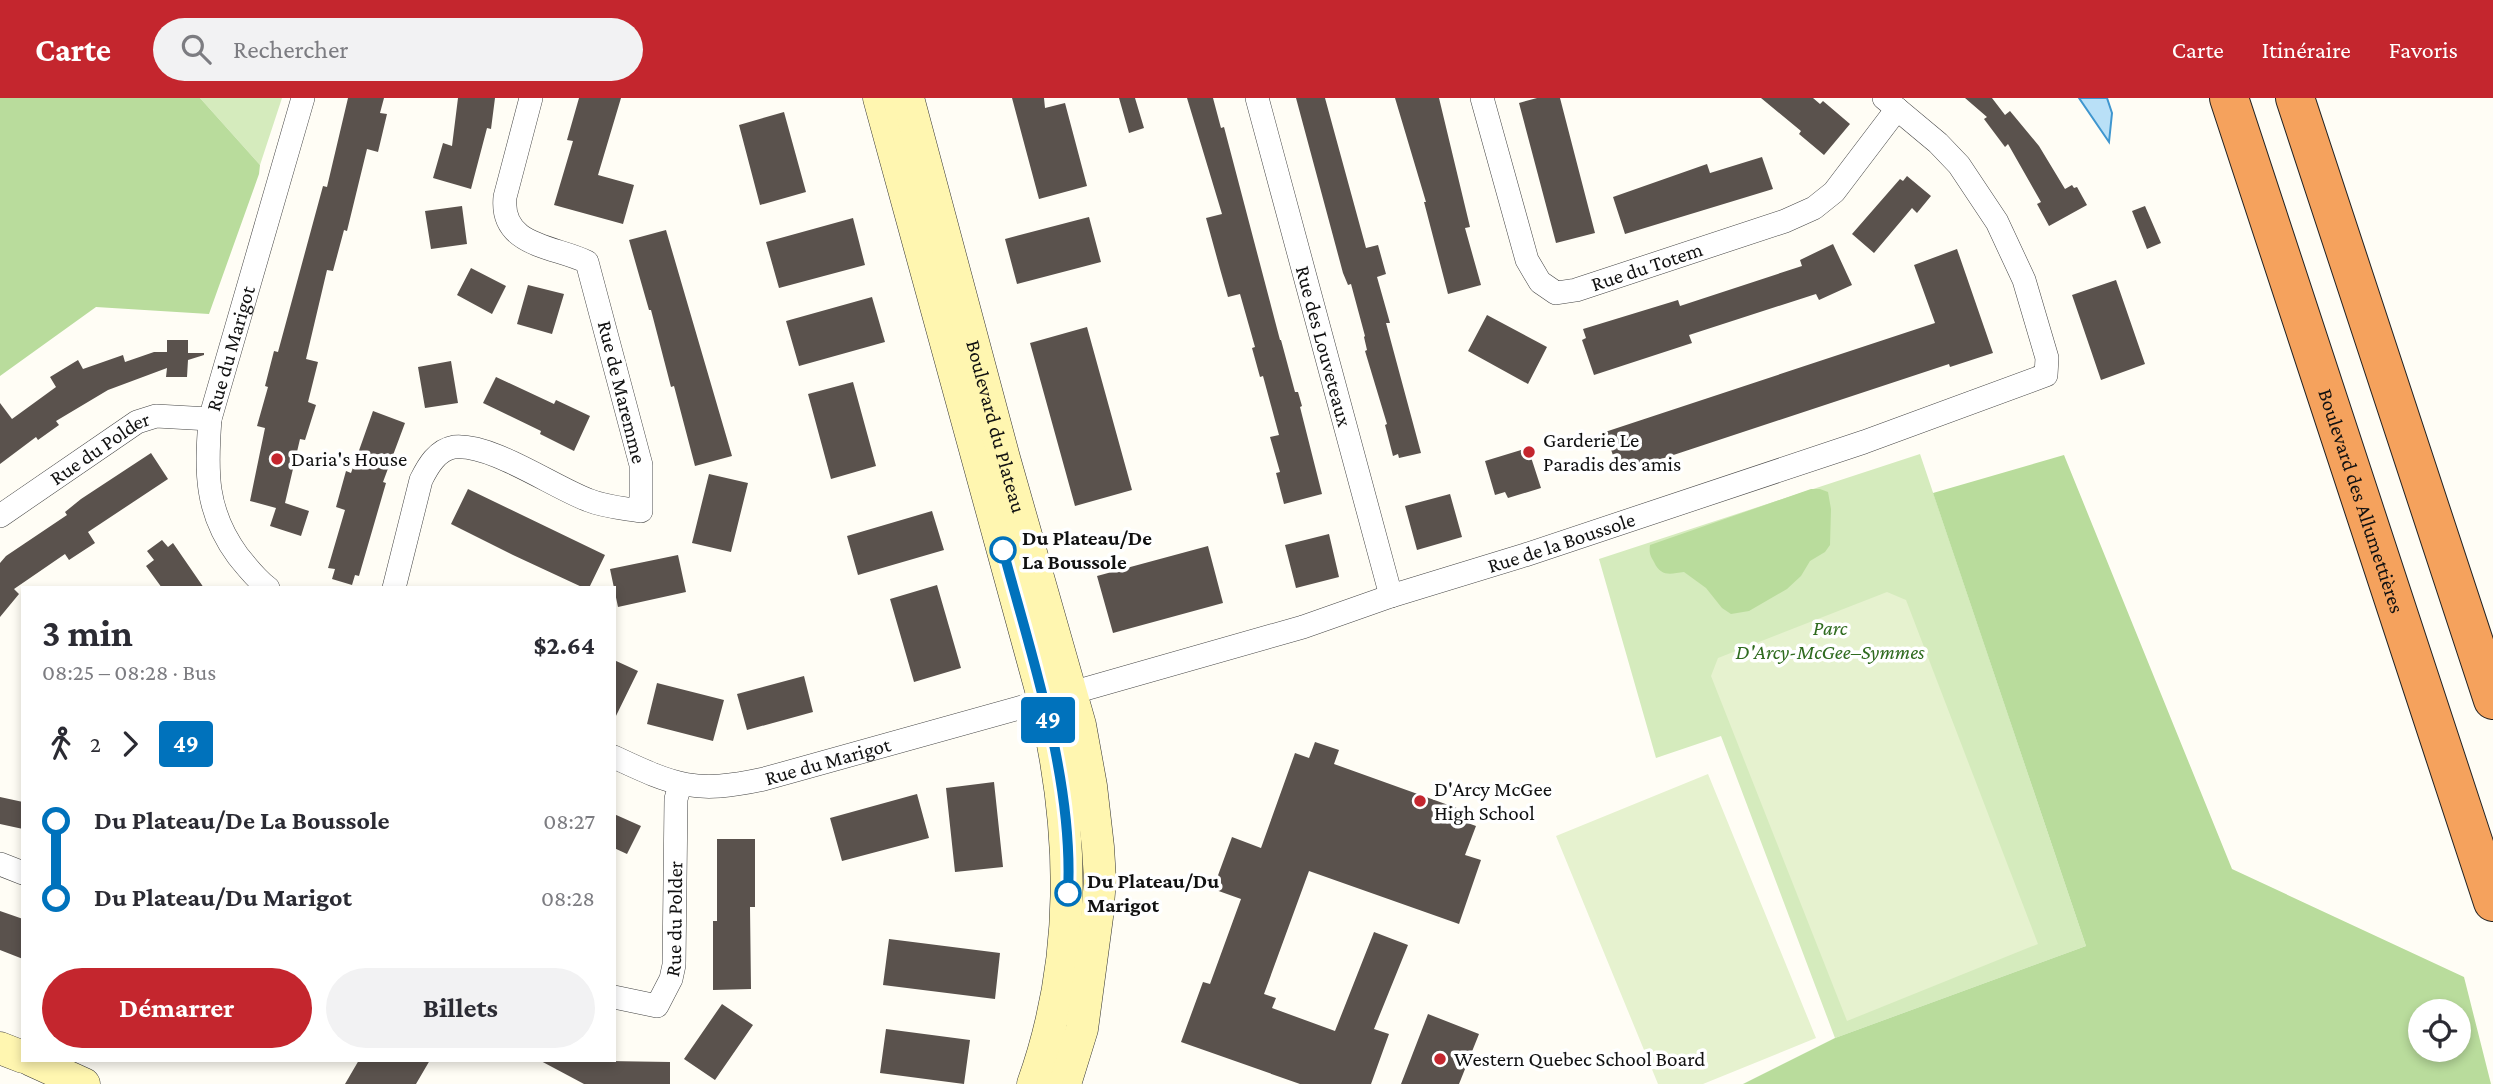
<!DOCTYPE html>
<html lang="fr">
<meta charset="utf-8">
<style>
:root{--surface:#fff;--page:#f2f2f3;--text:#2b2b33;--muted:#7c7c81;--accent:#c4262e}
body{margin:0;font-family:"Crimson Pro",serif;background:var(--page);color:var(--text);height:100vh;display:flex;flex-direction:column;font-size:26px;white-space:nowrap}
*{box-sizing:border-box;margin:0}
p{font-size:23px;color:var(--muted)}
.icon{flex:none;width:38px;height:38px;fill:none;stroke:currentColor;stroke-width:2;stroke-linecap:round;stroke-linejoin:round}
.map{position:relative;flex:1;overflow:hidden}
.panel{position:absolute;left:21px;top:488px;width:595px;height:476px;display:flex;flex-direction:column;background:var(--surface);border-radius:0px;box-shadow:0 4px 10px #0003}
.panel>*{flex:none}
.badge{padding:0 14px;border-radius:5px;font-size:24px;line-height:46px}
.fabs{position:absolute;left:2408px;top:901px;display:grid;gap:14px}
.fabs a{display:grid;place-items:center;width:63px;height:63px;border-radius:50%;background:var(--surface);box-shadow:0 4px 10px #0003;font-size:35px}
.map>.badge{position:absolute;translate:-50% -50%;box-shadow:0 0 0 4px #fff}
.legs{display:flex;align-items:center;gap:10px;height:77px;padding:0 21px;font-size:23px}
.legs p{margin-inline-start:auto}
.overview{display:flex;align-items:center;justify-content:space-between;height:119px;padding:0 21px}
h1{font-size:38px;font-weight:700;line-height:52px}
.button{display:flex;gap:14px;margin-top:auto;padding:14px 21px}
.button a{flex:1;height:80px;border-radius:42px;background:var(--accent);color:#fff;font-size:28px;font-weight:700;line-height:80px;text-align:center}
.button a+a{background:var(--page);color:var(--text)}
ul{padding:0 21px;list-style:none}
li{display:flex;align-items:center;gap:24px;height:77px;font-size:26px}
li i{display:grid;place-items:center;width:10px;height:100%;margin:0 9px;background:currentColor}
li i::after{content:'';width:18px;height:18px;margin:-9px;border:5px solid;border-radius:50%;background:var(--surface)}
li p{margin-inline-start:auto}
li:first-child i{background:linear-gradient(#0000 50%,currentColor 0)}
li:last-child i{background:linear-gradient(currentColor 50%,#0000 0)}
header{display:flex;align-items:center;gap:42px;box-sizing:border-box;height:98px;padding:0 35px;background:var(--accent);color:#fff}
header strong{font-size:33px}
nav{display:flex;gap:38px;margin-inline-start:auto;font-size:24px}
.search{width:490px;height:63px;background:var(--page);display:flex;align-items:center;gap:18px;box-sizing:border-box;padding:0 24px;border-radius:38px;color:var(--muted);font-size:26px}
.map>svg:first-child{display:block}
.green{fill:#d5ebbd}
.forest{fill:#b9dc9c;fill-rule:evenodd}
.pitch{fill:#e6f2cf}
.water{fill:#b9e0f7;stroke:#3f96cf;stroke-width:2}
.building{fill:#5a524d}
.lines{fill:none;stroke-linecap:round;stroke-linejoin:round}
.street-casing{stroke:#444;stroke-width:24}
.secondary-casing{stroke:#333;stroke-width:33}
.highway-casing{stroke:#222;stroke-width:40}
.street{stroke:#fff;stroke-width:23}
.secondary{stroke:#fff6b0;stroke-width:32}
.highway{stroke:#f5a25d;stroke-width:38}
.line-1-casing{stroke:#fff;stroke-width:16}
.line-1{stroke:#0072bc;stroke-width:10}
.poi-dot{fill:#c4262e;stroke:#fff;stroke-width:2.5}
.stop-1-dot{fill:#fff;stroke:#0072bc;stroke-width:3.5}
.labels{text-anchor:middle;dominant-baseline:central;stroke-width:7;stroke-linejoin:round;paint-order:stroke}
.street-label{font-size:21px;fill:#111;stroke:#fff}
.poi-label{font-size:21px;fill:#111;stroke:#fff;text-anchor:start}
.stop-label{font-size:21px;font-weight:bold;fill:#111;stroke:#fff;text-anchor:start}
.park-label{font-size:21px;font-style:italic;fill:#2f6b1f;stroke:#fff}
</style>
<header>
<strong>Carte</strong>
<div class="search"><svg class="icon" aria-label="search" viewBox="0 0 24 24"><circle cx="10" cy="10" r="6"/><path d="M15 15l6 6"/></svg>Rechercher</div>
<nav><a>Carte</a><a>Itinéraire</a><a>Favoris</a></nav>
</header>
<div class="map">
<svg width="2493" height="986" viewBox="0 0 2493 986">
<rect width="100%" height="100%" fill="#fffdf5"/>
<path class="green" d="M200,0H282L260,67Z
M1920,356L2086,848L1835,940L1721,638L1656,660L1599,461Z"/>
<path class="forest" d="M0,0H200L260,67L259,76L209,216L96,209L0,278Z
M2064,357L2232,771L2464,879L2491,986H1743L1835,940L2086,848L1933,395ZM2420,914H2459V952H2420Z
M1811,391H1820L1828,394L1831,411L1830,447L1825,454L1810,463L1801,478L1787,491L1749,513L1731,516L1722,510L1706,490L1684,474C1670,476 1661,479 1654,464C1650,457 1649,455 1650,447Z"/>
<path class="pitch" d="M1887,494L1906,502L2038,846L1847,923L1711,578L1718,560Z
M1708,676L1816,940L1703,986H1658L1556,738Z"/>
<path class="water" d="M2079,0H2107L2112,15L2109,44Z"/>
<path class="building" d="M348,0H384L380,15L387,16L378,54L367,51L347,133L344,132L333,173L327,172L306,261L318,264L308,304L316,307L305,342L300,341L285,405L309,413L301,438L270,428L276,410L250,403L265,330L257,328L268,289L265,288L274,253L278,254L323,88L327,89Z
M458,0H495L491,31L487,30L471,91L433,80L443,45L452,48Z
M579,0H621L598,77L634,87L623,126L554,107L573,43L567,42Z
M1012,0H1044L1045,10L1065,5L1087,88L1039,101Z
M1119,0H1135L1144,30L1129,35Z
M1187,0H1213L1221,30L1224,29L1280,242H1281L1295,294H1298L1302,308L1300,309L1322,396L1284,406L1276,375L1280,374L1270,339L1279,337L1263,278L1260,279L1252,250L1255,249L1240,196L1228,199L1220,171L1206,120L1222,116Z
M1296,0H1325L1366,150L1378,147L1386,176L1377,179L1390,225H1386L1421,355L1399,360L1398,356L1393,358L1385,327L1387,326L1365,253L1367,252L1364,239L1365,238L1351,186L1348,187L1343,175Z
M1395,0H1439L1470,129L1465,130L1481,187L1448,196L1424,104H1426Z
M1537,0H1560L1595,135L1556,145L1519,5Z
M1761,0H1813L1820,6L1823,3L1850,26L1824,57L1799,36L1801,33Z
M1965,0H1992L2005,17L2010,13L2039,48L2065,91L2072,87L2074,90L2077,89L2087,107L2049,128L2037,106L2041,104L2008,46L2005,49L1984,21L1987,19Z
M784,14L806,94L760,107L739,27Z
M1762,59L1773,91L1625,136L1613,99L1707,66L1710,75Z
M1907,78L1931,98L1917,115L1912,110L1874,155L1852,136L1900,81L1903,83Z
M462,108L467,146L431,151L425,113Z
M2145,108L2161,145L2147,151L2132,113Z
M1089,119L1101,164L1017,186L1005,141Z
M853,120L865,167L779,190L766,144Z
M666,132L732,358L695,368L674,288L671,289L651,212H649L629,142Z
M1833,146L1852,187L1819,202L1816,196L1689,237L1692,245L1594,277L1582,242L1586,240L1583,231L1678,202L1680,208L1802,168L1800,162Z
M1957,151L1993,255L1950,269L1949,266L1619,375L1605,334L1935,225L1914,167Z
M471,170L506,188L492,216L457,197Z
M2116,182L2145,266L2101,282L2072,197Z
M528,187L564,196L552,236L517,226Z
M872,199L885,244L799,268L786,223Z
M1487,217L1547,249L1528,286L1468,253Z
M1087,229L1132,392L1075,408L1030,245Z
M167,242H188V255H204V257L188,262L187,279H166L167,270L108,292L56,323L59,327L38,342L36,339L0,366V305L12,321L56,289L50,279L78,262L83,271L123,257L125,264L154,254H167Z
M451,263L458,305L425,310L418,269Z
M496,279L554,306L556,302L590,318L574,353L540,336L541,333L483,305Z
M853,284L876,368L831,381L808,296Z
M373,313L405,325L383,384L386,385L359,478L355,477L352,487L332,481L335,471L328,470L345,412L336,409L346,373L351,375Z
M1528,350L1541,390L1508,400L1505,394L1495,397L1485,363Z
M151,355L168,381L88,434L95,445L69,462L65,456L14,491L19,496L0,519V465L6,458L67,417L65,414L81,401Z
M709,376L748,385L731,454L692,445Z
M468,391L605,457L589,490H584L513,457L451,426Z
M1450,396L1462,439L1417,452L1405,408Z
M932,413L944,452L858,477L847,438Z
M1329,436L1339,479L1296,490L1285,447Z
M162,442L168,449L173,445L204,490H162L146,468L154,462L147,453Z
M1208,448L1223,505L1113,535L1097,478Z
M678,457L686,494L618,509L610,471Z
M937,487L961,570L914,584L890,501Z
M614,562L638,573L614,622Z
M804,578L813,614L747,632L737,596Z
M657,585L724,602L713,643L647,626Z
M1315,644L1339,652L1334,666L1465,713L1462,723L1476,728L1465,757L1481,762L1459,826L1309,773L1264,896L1276,900L1272,910L1335,933L1374,834L1408,847L1374,931L1389,936L1371,986H1300L1181,944L1203,884L1210,886L1241,801L1213,791L1232,739L1261,750L1295,655L1309,660Z
M994,684L1003,769L955,774L946,690Z
M917,696L929,740L842,763L830,720Z
M0,699L23,704V731L0,726Z
M614,716L641,728L627,756L614,750Z
M717,741H755V809H750L751,891L713,892V823H717Z
M0,813L23,821V861L0,852Z
M889,841L1000,855L995,901L883,887Z
M722,906L753,927L715,982L684,961Z
M1428,916L1479,936L1459,986H1401Z
M886,931L970,942L964,986L880,975Z
M359,962H430L416,986H345Z
M539,962L670,964V986H584Z"/>
<g class="lines">
<defs>
<g id="street">
<path id="s1" d="M1257,0L1391,498"/>
<path id="s2" d="M1482,0L1527,162L1540,184L1556,195L1576,192L1785,123L1814,110L1834,94L1897,11"/>
<path id="s3" d="M0,418L137,324L156,318L210,321"/>
<path id="s4" d="M268,490C256,481 247,469 238,458C205,413 206,374 210,321L303,0"/>
<path d="M394,490L421,382C428,368 437,352 454,349C491,345 553,389 588,402C605,409 623,410 641,413V367L587,164C555,148 500,149 505,99L531,0"/>
<path id="s5" d="M1071,595L1303,529L1391,498L1525,457L1864,344L2046,277L2047,260L2024,182L1997,124L1959,67L1938,45L1884,0"/>
<path id="s6" d="M614,659C676,688 695,696 764,681L1044,603"/>
<path d="M0,766L23,775"/>
<path id="s7" d="M614,899L657,908L671,881L674,867L676,701L680,687"/>
</g>
<g id="secondary">
<path d="M879,0L1044,603C1074,731 1078,860 1033,986"/>
<path id="s8" d="M908,0L1004,360L1080,627L1091,688L1098,749L1100,782L1097,819L1082,931L1065,986"/>
<path d="M0,950L23,959"/>
<path d="M31,962L84,986"/>
</g>
<g id="highway">
<path id="s9" d="M2229,0L2493,804"/>
<path d="M2295,0L2493,602"/>
</g>
</defs>
<use href="#street" class="street-casing"/>
<use href="#secondary" class="secondary-casing"/>
<use href="#highway" class="highway-casing"/>
<use href="#street" class="street"/>
<use href="#secondary" class="secondary"/>
<use href="#highway" class="highway"/>
</g>
<g class="lines">
<defs>
<path id="line-1" d="M1003,452C1032,560 1074,683 1068,795"/>
</defs>
<use href="#line-1" class="line-1-casing"/>
<use href="#line-1" class="line-1"/>
</g>
<g class="poi-dot">
<circle cx="1529" cy="354" r="7"/>
<circle cx="277" cy="361" r="7"/>
<circle cx="1420" cy="703" r="7"/>
<circle cx="1440" cy="961" r="7"/>
</g>
<g class="stop-1-dot">
<circle cx="1003" cy="452" r="12"/>
<circle cx="1068" cy="795" r="12"/>
</g>
<g class="labels">
<g class="street-label">
<text stroke="none"><textPath href="#s2" startOffset="308">Rue du Totem</textPath></text>
<text stroke="none"><textPath href="#s1" startOffset="257">Rue des Louveteaux</textPath></text>
<text stroke="none"><textPath href="#s4" startOffset="261">Rue du Marigot</textPath></text>
<text transform="translate(622 294) rotate(76)">Rue de Maremme</text>
<text stroke="none"><textPath href="#s8" startOffset="340">Boulevard du Plateau</textPath></text>
<text stroke="none"><textPath href="#s3" startOffset="121">Rue du Polder</textPath></text>
<text stroke="none"><textPath href="#s9" startOffset="424">Boulevard des Allumettières</textPath></text>
<text stroke="none"><textPath href="#s5" startOffset="513">Rue de la Boussole</textPath></text>
<text stroke="none"><textPath href="#s6" startOffset="222">Rue du Marigot</textPath></text>
<text stroke="none"><textPath href="#s7" startOffset="135">Rue du Polder</textPath></text>
</g>
<g class="poi-label">
<text x="1543" y="342">Garderie Le<tspan x="1543" dy="24">Paradis des amis</tspan></text>
<text x="291" y="361">Daria's House</text>
<text x="1434" y="691">D'Arcy McGee<tspan x="1434" dy="24">High School</tspan></text>
<text x="1454" y="961">Western Quebec School Board</text>
</g>
<g class="stop-label">
<text x="1022" y="440">Du Plateau/De<tspan x="1022" dy="24">La Boussole</tspan></text>
<text x="1087" y="783">Du Plateau/Du<tspan x="1087" dy="24">Marigot</tspan></text>
</g>
<g class="park-label">
<text x="1830" y="530">Parc<tspan x="1830" dy="24">D'Arcy-McGee–Symmes</tspan></text>
</g>
</g>
</svg>
<div class="fabs">
<a><svg class="icon" aria-label="locate" viewBox="0 0 24 24"><circle cx="12" cy="12" r="6"/><path d="M12 2v4M12 18v4M2 12h4M18 12h4"/></svg></a>
</div>
<b class="badge" style="left:1048px;top:622px;background:#0072bc;color:#fff">49</b>
<section class="panel">
<div class="overview"><div><h1>3 min</h1><p>08:25 – 08:28 · Bus</p></div><b>$2.64</b></div>
<div class="legs"><svg class="icon" aria-label="walk" viewBox="0 0 24 24"><circle cx="13" cy="4" r="2"/><path d="M13 8l-2 6 4 7M11 14l-3 7M7 12l3-4h3l4 4"/></svg>2<svg class="icon" aria-label="forward" viewBox="0 0 24 24"><path d="M9 5l7 7-7 7"/></svg><b class="badge" style="background:#0072bc;color:#fff">49</b></div>
<ul>
<li><i style="color:#0072bc"></i><b>Du Plateau/De La Boussole</b><p>08:27</p></li>
<li><i style="color:#0072bc"></i><b>Du Plateau/Du Marigot</b><p>08:28</p></li>
</ul>
<div class="button"><a>Démarrer</a><a>Billets</a></div>
</section>
</div>
